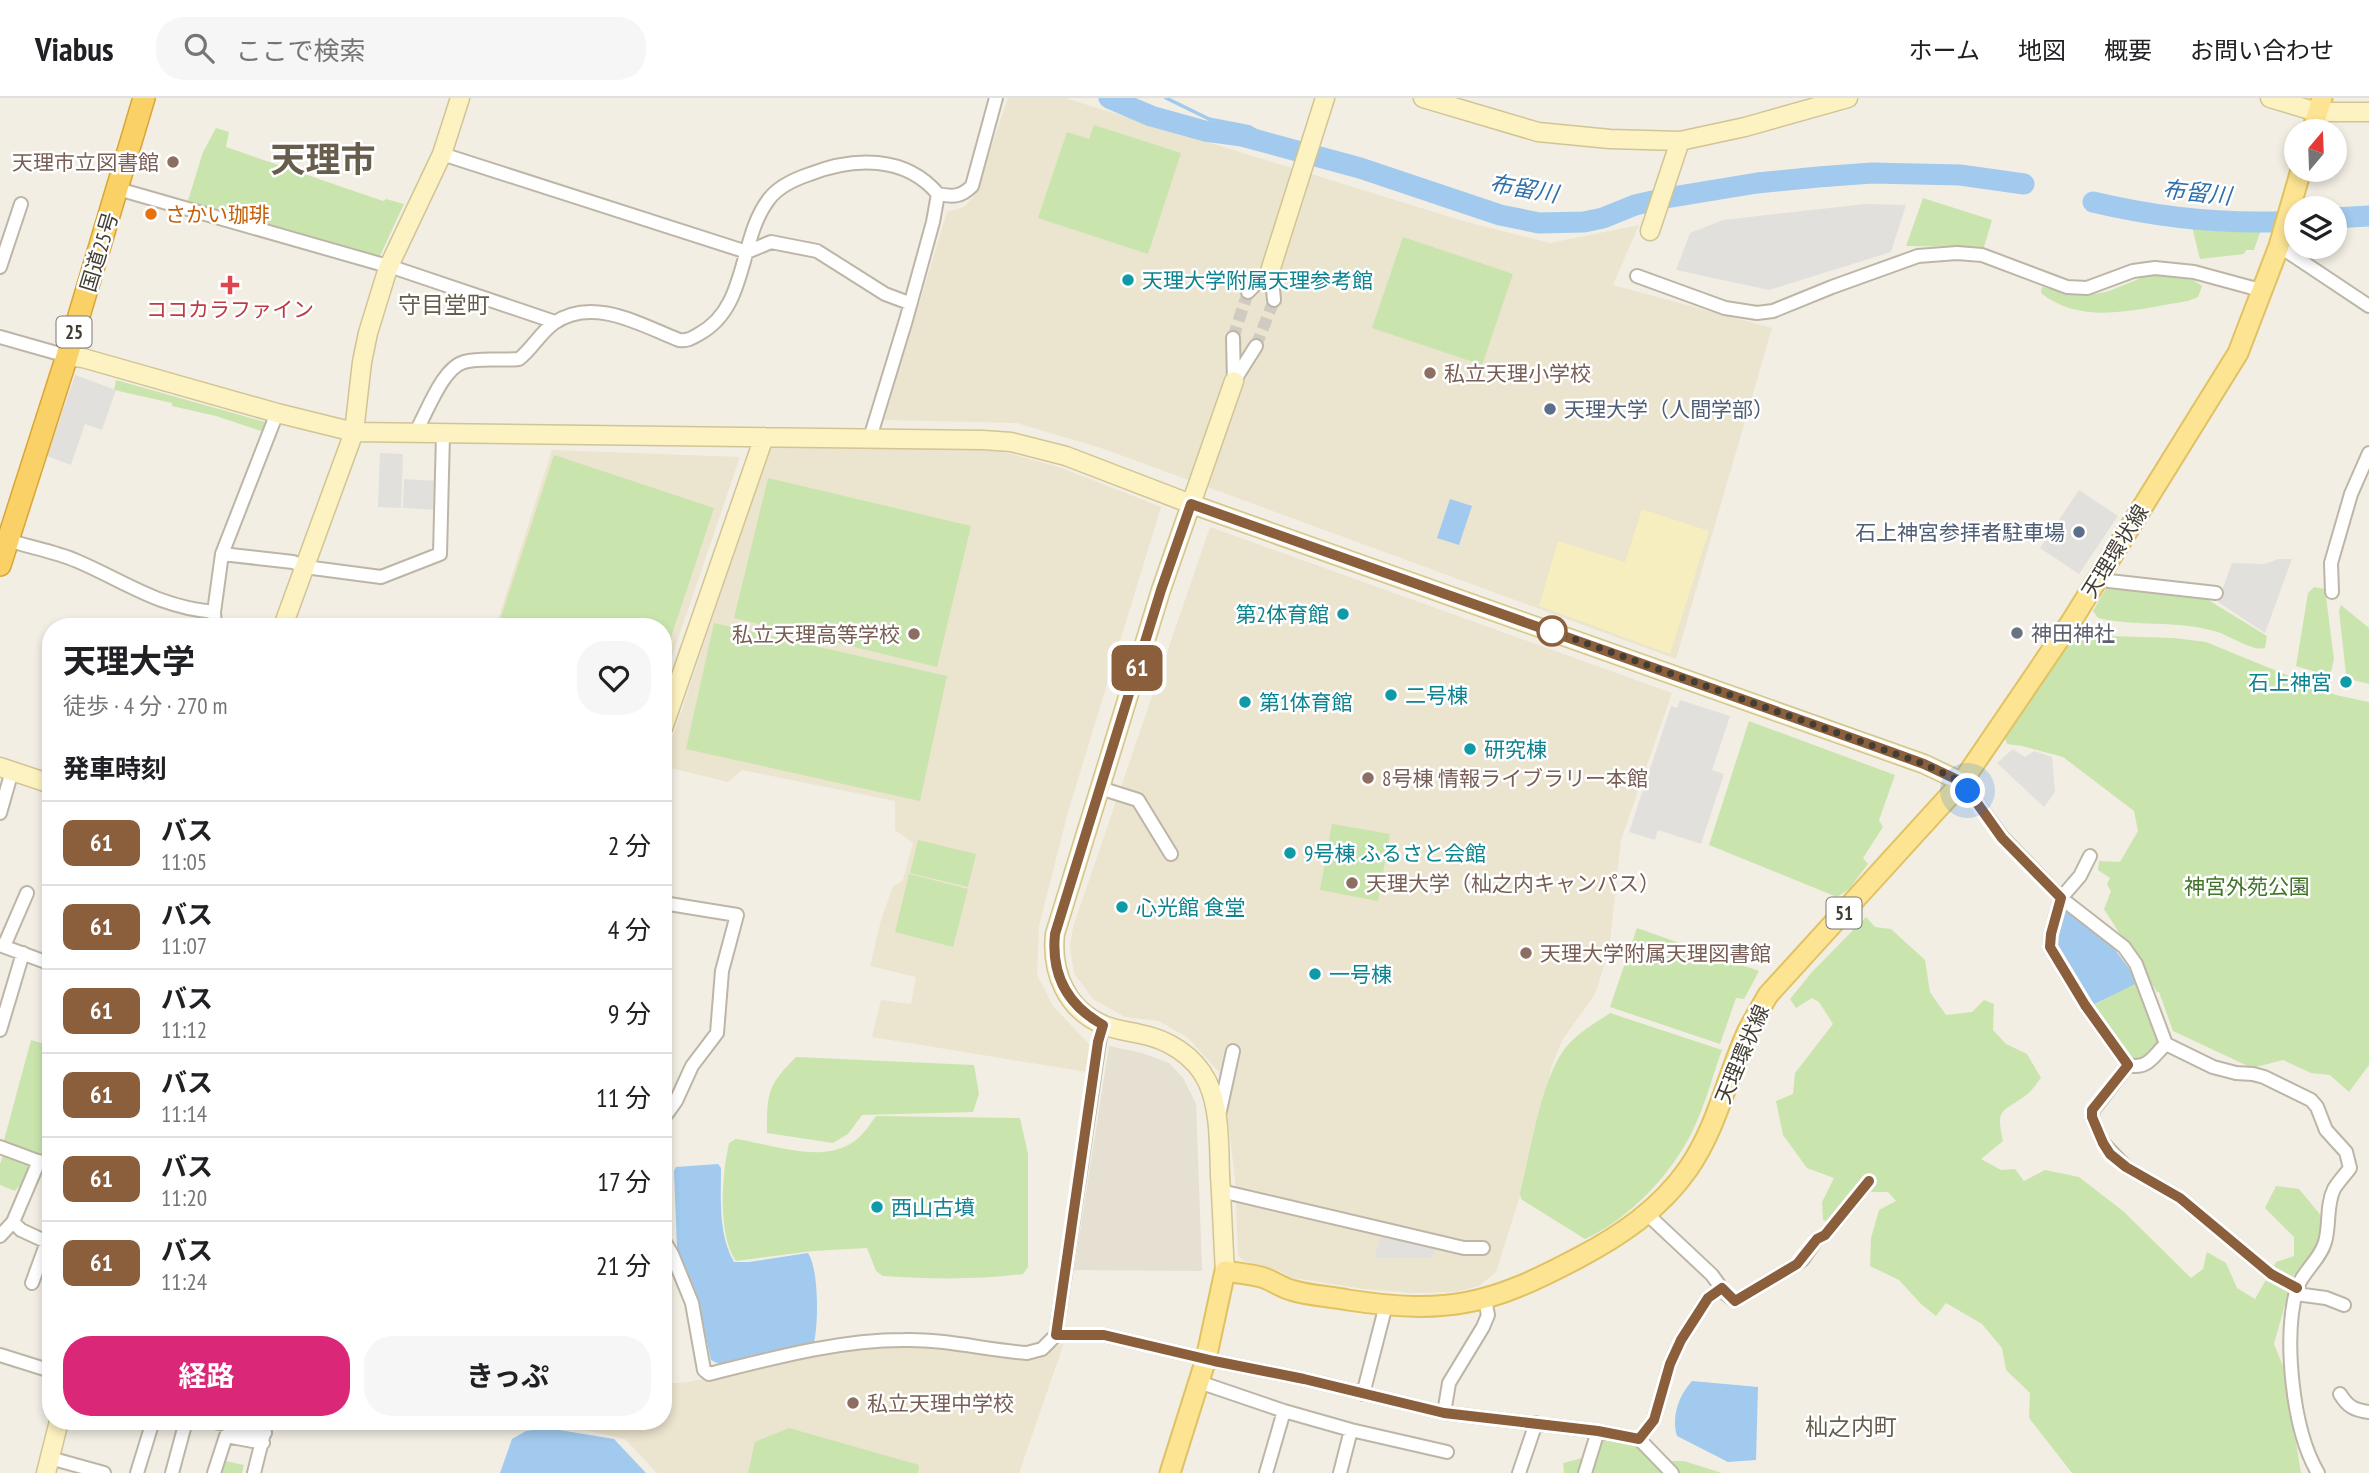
<!DOCTYPE html>
<html lang="ja">
<meta charset="utf-8">
<style>
:root{--surface:#fff;--page:#f6f6f6;--text:#202124;--muted:#757577;--line:#e0e0e0;--accent:#db2777}
body{margin:0;font-family:"PT Sans Narrow","Noto Sans JP",sans-serif;background:var(--page);color:var(--text);height:100vh;display:flex;flex-direction:column;font-size:26px;white-space:nowrap}
*{box-sizing:border-box;margin:0}
p{font-size:23px;color:var(--muted)}
.icon{flex:none;width:38px;height:38px;fill:none;stroke:currentColor;stroke-width:2;stroke-linecap:round;stroke-linejoin:round}
.map{position:relative;flex:1;overflow:hidden}
.side{position:absolute;left:42px;top:520px;width:630px;height:812px;display:flex;flex-direction:column;background:var(--surface);border-radius:28px;box-shadow:0 4px 10px #0003}
.side>*{flex:none}
.badge{padding:0 14px;border-radius:10px;font-size:24px;line-height:46px}
.needle{width:46px;rotate:19deg}
.fabs{position:absolute;left:2284px;top:21px;display:grid;gap:14px}
.fabs a{display:grid;place-items:center;width:63px;height:63px;border-radius:50%;background:var(--surface);box-shadow:0 4px 10px #0003;font-size:35px}
.you{position:absolute;width:35px;height:35px;margin:-18px;border:5px solid #fff;border-radius:50%;background:#1a73e8;box-shadow:0 0 0 10px #1a73e833}
.map>.badge{position:absolute;translate:-50% -50%;box-shadow:0 0 0 4px #fff}
h2{padding:0 21px;font-size:26px;line-height:63px}
.round{display:grid;place-items:center;flex:none;width:74px;height:74px;border-radius:28px;background:var(--page)}
.head{display:flex;align-items:center;justify-content:space-between;height:119px;padding:0 21px}
h1{font-size:33px;font-weight:700;line-height:52px}
.button{display:flex;gap:14px;margin-top:auto;padding:14px 21px}
.button a{flex:1;height:80px;border-radius:28px;background:var(--accent);color:#fff;font-size:28px;font-weight:700;line-height:80px;text-align:center}
.button a+a{background:var(--page);color:var(--text)}
ul{padding:0;list-style:none}
li{display:flex;align-items:center;gap:21px;height:84px;padding:0 21px;border-top:2px solid var(--line)}
li div{flex:1}
li b{display:block;font-size:26px}
li em{font-style:normal}
li .badge{min-width:77px;font-weight:700;text-align:center}
header{display:flex;align-items:center;gap:42px;box-sizing:border-box;height:98px;padding:0 35px;background:var(--surface);border-bottom:2px solid var(--line)}
header strong{font-size:33px}
nav{display:flex;gap:38px;margin-inline-start:auto;font-size:24px}
.search{width:490px;height:63px;background:var(--page);display:flex;align-items:center;gap:18px;box-sizing:border-box;padding:0 24px;border-radius:28px;color:var(--muted);font-size:26px}
.map>svg:first-child{display:block}
.residential{fill:#e5e0d2}
.education{fill:#ebe4ce}
.green{fill:#c9e5ad}
.sand{fill:#f6eebf}
.parking{fill:#e2e0dc}
.water{fill:#a1caee}
.lines{fill:none;stroke-linecap:round;stroke-linejoin:round}
.stream{stroke:#a1caee;stroke-width:3.5}
.river{stroke:#a1caee;stroke-width:21}
.street-tunnel{stroke:#cfcbc1;stroke-width:12;stroke-dasharray:12 6;stroke-linecap:butt}
.street-casing{stroke:#bdb6a7;stroke-width:16}
.secondary-casing{stroke:#d1c495;stroke-width:21}
.primary-casing{stroke:#e0c263;stroke-width:23}
.highway-casing{stroke:#d9a636;stroke-width:24}
.street{stroke:#fff;stroke-width:12}
.secondary{stroke:#fdf2c2;stroke-width:18}
.primary{stroke:#fce493;stroke-width:19}
.highway{stroke:#fad166;stroke-width:21}
.line-casing{stroke:#fff;stroke-width:16}
.line{stroke:#8b5e3c;stroke-width:10}
.walk{stroke:#433e34;stroke-width:7;stroke-dasharray:0 12.6}
.education-dot{fill:#8d6e63;stroke:#fff;stroke-width:2.5}
.food-dot{fill:#e8710a;stroke:#fff;stroke-width:2.5}
.culture-dot{fill:#0f9aa8;stroke:#fff;stroke-width:2.5}
.health-dot{fill:#e0444e;stroke:#fff;stroke-width:2.5}
.service-dot{fill:#5c6f8a;stroke:#fff;stroke-width:2.5}
.stop-dot{fill:#fff;stroke:#8b5e3c;stroke-width:3.5}
.worship-dot{fill:#6b7280;stroke:#fff;stroke-width:2.5}
.labels{text-anchor:middle;dominant-baseline:central;stroke-width:5;stroke-linejoin:round;paint-order:stroke}
.shield{fill:#fff;stroke:#7b7871;stroke-width:2}
.shield-label{font-size:19px;font-weight:bold;fill:#433e34}
.education-label{font-size:21px;fill:#785e54;stroke:#fff;text-anchor:start}
.food-label{font-size:21px;fill:#c56008;stroke:#fff;text-anchor:start}
.street-label{font-size:21px;fill:#433e34;stroke:#fff}
.culture-label{font-size:21px;fill:#0d838f;stroke:#fff;text-anchor:start}
.health-label{font-size:21px;fill:#be3a42;stroke:#fff}
.service-label{font-size:21px;fill:#4e5e75;stroke:#fff;text-anchor:start}
.worship-label{font-size:21px;fill:#5b616d;stroke:#fff;text-anchor:start}
.park-label{font-size:21px;fill:#417329;stroke:#fff}
.water-label{font-size:23px;font-style:italic;fill:#3071ac;stroke:#fff}
.neighbourhood-label{font-size:23px;fill:#665d4c;stroke:#fff}
.town-label{font-size:35px;font-weight:bold;fill:#665d4c;stroke:#fff}
</style>
<header>
<strong>Viabus</strong>
<div class="search"><svg class="icon" aria-label="search" viewBox="0 0 24 24"><circle cx="10" cy="10" r="6"/><path d="M15 15l6 6"/></svg>ここで検索</div>
<nav><a>ホーム</a><a>地図</a><a>概要</a><a>お問い合わせ</a></nav>
</header>
<div class="map">
<svg width="2369" height="1375" viewBox="0 0 2369 1375">
<rect width="100%" height="100%" fill="#f2eee4"/>
<path class="residential" d="M1109,948L1142,955L1169,965L1183,980L1196,1006L1202,1173L1074,1172Z"/>
<path class="education" d="M1008,0H1065L1463,123L1550,145L1639,127L1613,187L1772,230L1676,561L1104,351L1017,325L884,322L947,114L964,109L975,97Z
M770,348L982,352L1008,355L1062,370L1161,409L1068,714L1039,828L1037,877L1053,908L1090,947L1087,974L872,939L881,902L911,906L916,879L870,868L881,822L893,789L903,782L913,745L895,732V703L742,672L728,684L663,668Z
M552,352L740,359L663,585V528H496Z
M1210,429L1672,595L1621,742L1609,852L1595,896L1563,941L1551,969L1539,1037L1496,1174L1479,1188L1456,1194L1413,1195L1365,1191L1293,1180L1279,1173L1244,1163L1238,1157L1235,1081L1224,988L1219,974L1188,940L1159,923L1125,919L1093,901L1074,875L1070,849L1073,829Z
M1064,1245L1019,1375H657L625,1341L549,1324L663,1323V1286L688,1284L821,1257L901,1246L1032,1260Z"/>
<path class="green" d="M1094,27L1181,55L1148,156L1038,120L1067,34L1089,41Z
M216,30L229,34L226,49L383,103L386,101L404,106L379,160L186,109L203,54Z
M1923,100L1992,122L1984,149L1906,148Z
M2191,125L2262,129L2254,152H2246L2244,156L2200,161Z
M1403,139L1513,176L1482,267L1372,230Z
M2156,175L2193,182L2202,188L2198,199L2188,203C2140,210 2083,229 2041,195L2042,189C2060,193 2092,199 2109,193C2125,187 2139,180 2156,175Z
M116,282L265,324L264,334L216,318L172,308V305L114,292Z
M554,357L714,410L663,563V528H498Z
M768,380L971,428L937,569L734,520Z
M2112,489L2205,500L2267,538L2265,550C2253,554 2227,536 2214,533C2176,522 2136,529 2098,520L2093,513L2106,490Z
M2314,489L2325,491L2334,561L2331,574L2326,577L2296,568L2308,495Z
M2341,507L2369,530V586L2349,581L2346,576L2339,513Z
M714,525L947,578L920,703L686,651Z
M2077,537L2174,540L2206,544L2336,597L2369,604V967L2349,994L2330,977L2311,975L2283,962L2252,970L2173,933L2159,894H2157L2104,811L2111,793L2107,786L2110,780L2098,772L2099,763L2120,764L2138,733L2134,713L2063,659L2022,648L2007,646L2003,634L2066,540Z
M1749,623L1895,677L1879,722L1883,729L1863,760L1868,766L1849,791L1837,799L1709,747Z
M1332,726L1390,736L1378,803L1320,792Z
M918,742L976,756L968,789L910,775Z
M909,776L968,791L953,849L895,834Z
M1866,819L1875,829L1891,831L1925,862L1930,894L1946,917L1972,914L1984,902L1994,906L1993,932L2006,946L2027,956L2041,980C2036,986 2032,993 2025,998C2001,1015 1996,1010 2003,1043L1981,1061L2001,1072L2015,1071L2024,1083L2045,1072L2079,1079L2123,1113L2191,1180L2203,1171L2207,1154L2226,1165L2237,1190L2255,1201L2276,1164L2294,1158V1139L2265,1110L2276,1088L2299,1091L2323,1120L2317,1146L2306,1165L2293,1178L2274,1246L2285,1273L2301,1375H2072L2029,1320L2030,1295L2006,1272L2002,1250L1982,1226L1946,1205L1936,1218L1921,1206L1899,1182L1870,1168L1871,1140L1879,1112L1896,1103L1888,1094H1867L1852,1117L1838,1127L1823,1122L1822,1104L1834,1080L1807,1070L1783,1037L1776,1003L1793,996L1795,975L1833,926L1819,904L1812,900L1796,910L1790,901L1812,874Z
M1637,830L1759,873L1744,901L1736,900L1720,946L1610,909Z
M2138,883L2160,942L2142,966L2133,965L2091,909Z
M1610,915L1722,952C1712,979 1705,1008 1692,1034C1671,1077 1629,1121 1585,1141L1521,1101L1520,1095C1530,1056 1541,984 1563,953C1575,936 1594,926 1610,915Z
M31,942L51,948V1062L3,1046Z
M796,959L974,967L979,996L973,1014L862,1017L848,1036L833,1045L767,1035C767,995 767,988 796,959Z
M876,1018L1020,1020L1028,1056V1169L1023,1176C976,1182 931,1181 883,1178L876,1173L867,1150L813,1153L736,1163C717,1137 722,1076 729,1045L736,1041C771,1046 818,1065 850,1046C861,1040 869,1028 876,1018Z
M3,1058L31,1068L23,1091L18,1089L15,1093L0,1087V1066Z
M789,1330L919,1367L918,1375H748L755,1344Z
M1605,1339L1638,1349L1652,1363H1684L1722,1375H1564L1563,1365L1586,1359L1590,1345Z
M221,1362L244,1367L242,1375H217Z"/>
<path class="sand" d="M1642,411L1709,433L1670,556L1539,508L1558,443L1625,464Z"/>
<path class="parking" d="M1865,106L1906,107L1891,154L1769,192L1676,172L1690,135L1723,122Z
M75,277L116,292L102,332L85,326L71,367L47,358Z
M380,355L403,356L401,410L378,409Z
M404,381L437,383L436,412L403,410Z
M2079,392L2118,418L2079,476L2040,450Z
M2278,461H2292L2265,535L2218,504L2232,465L2264,466Z
M1680,602L1730,618L1712,672L1724,676L1701,746L1658,732L1655,742L1629,734L1671,608L1677,610Z
M2013,651L2025,659L2034,653L2052,659L2055,694L2044,709L1997,665Z
M1381,1136L1436,1148L1433,1160H1375Z"/>
<path class="water" d="M1450,401L1472,408L1459,447L1437,440Z
M2062,808L2110,845L2137,881L2135,886L2091,908L2058,853L2055,837Z
M718,1066L721,1070C721,1101 718,1136 734,1164H749L808,1155C819,1171 819,1229 813,1248L753,1257L725,1265L719,1266L711,1262L696,1194L677,1150L674,1073L676,1069Z
M1692,1283L1758,1289L1756,1362L1728,1364L1677,1338C1671,1319 1679,1297 1692,1283Z
M547,1330L614,1341L646,1375H500L512,1341L526,1333Z"/>
<g class="lines">
<path class="stream" d="M1166,0L1209,21L1250,29L1286,50"/>
<path class="river" d="M1109,0L1151,18L1205,33L1242,38L1360,70L1500,117L1539,125L1584,124L1603,120L1635,107L1666,100L1757,85L1818,79L1872,75L1960,77L2024,86
M2093,104C2160,120 2226,127 2296,123
M2334,120L2369,118"/>
<path class="street-tunnel" d="M1233,240L1248,194
M1256,248L1274,202"/>
<defs>
<path id="street" d="M442,56L747,154L771,144L817,153L885,196L909,205
M118,91L398,171L555,224
M938,96C953,99 961,99 972,88L996,0
M2279,148L2369,208
M0,169L21,106
M1271,170L1274,202
M1637,178L1725,210L1757,215L1773,213L1832,189L1918,158L1957,155L1982,157L2067,189L2087,190L2133,173L2155,170L2194,174L2264,193
M1248,194L1271,170
M0,239L67,258
M1233,240L1234,283
M1234,283L1256,248
M415,335C427,315 442,270 464,264C482,259 501,263 519,261C532,251 540,235 554,225C593,198 641,227 679,242C688,243 692,240 699,236C749,209 738,141 769,101C778,89 795,81 810,76C853,59 905,57 938,96L933,124L906,222L870,340
M4,441C28,449 54,453 77,463C126,484 158,509 214,514
M222,456L293,464L305,469L381,479L440,456L443,336
M2099,478L2109,483L2216,495
M2332,494L2331,465L2351,396L2369,355
M215,528L214,514L222,456L277,315
M1962,684L2002,739L2061,800L2124,849L2136,866L2166,946L2213,969L2236,975L2253,976L2264,979L2311,1002L2317,1009L2326,1032L2346,1054L2350,1070C2345,1077 2338,1084 2334,1091C2326,1107 2330,1128 2325,1144C2320,1162 2303,1173 2297,1190C2283,1239 2292,1331 2318,1375
M1100,690L1138,702L1171,756
M0,715L12,673
M2090,758L2080,778L2061,800L2051,836L2050,849L2085,907L2128,967L2093,1012L2092,1019L2103,1045L2126,1069L2180,1100L2271,1176L2297,1190
M663,805L737,817L722,873L717,935L692,968L676,1003L663,1021
M0,847L51,866
M4,848L27,795
M0,932L23,855
M2128,967C2148,972 2153,958 2166,946
M1219,1017L1233,953
M0,1049L51,1068
M1221,1093L1464,1150H1483
M1647,1116L1712,1177L1725,1195L1735,1203L1797,1166L1803,1161L1817,1141L1825,1137L1869,1083
M13,1124L21,1132L47,1144L32,1185
M0,1138L13,1124L39,1063
M663,1141L672,1156L692,1205L704,1272L709,1276C773,1260 838,1242 904,1242C945,1241 986,1252 1027,1255L1042,1251L1056,1237L1099,944L1103,927
M2296,1196L2326,1200L2344,1207
M1056,1237H1104L1214,1263L1304,1281L1444,1315L1598,1333L1639,1341L1672,1375
M0,1257L51,1273
M1199,1284L1284,1313L1266,1375
M1363,1296L1386,1207
M2340,1296C2348,1309 2354,1312 2369,1314
M1284,1313L1351,1332L1447,1354
M1444,1315L1449,1285L1483,1229L1488,1217L1485,1202
M210,1323L265,1335
M1639,1341L1654,1322L1670,1266L1681,1242L1708,1200L1722,1190
M50,1360L104,1375
M137,1375L153,1323
M172,1375L186,1323
M214,1375L226,1338L263,1345
M254,1375L267,1323
M1340,1375L1351,1332
M1519,1375L1536,1325
M1585,1375L1598,1333"/>
<path id="secondary" d="M1423,0L1538,34L1610,41L1680,43L1745,29L1848,0
M2270,0L2317,14H2369
M1650,133L1680,43
M1271,170L1325,0
M67,258L83,260L277,315L354,334L983,342L1011,344L1066,358L1191,406L1924,666L1962,684
M283,528L354,334L362,264L368,235L388,170L442,56L460,0
M663,630L764,339
M0,669L51,686
M1225,1173C1223,1141 1222,1109 1220,1077C1219,1047 1220,1010 1207,983C1194,957 1167,941 1140,936C1127,933 1115,932 1104,927C1066,912 1051,873 1055,836L1161,492L1234,283
M46,1375L59,1323"/>
<path id="primary" d="M2312,33L2322,0
M1170,1375L1206,1261L1225,1173C1237,1175 1250,1176 1261,1179C1272,1182 1280,1189 1291,1192C1309,1198 1329,1198 1348,1202C1447,1217 1490,1207 1578,1160C1620,1138 1660,1111 1688,1071C1716,1031 1726,983 1745,939C1751,925 1760,911 1768,897L1962,684L2071,524L2238,255L2279,148L2301,72"/>
<path id="highway" d="M0,467L67,258L144,0"/>
</defs>
<use href="#street" class="street-casing"/>
<use href="#secondary" class="secondary-casing"/>
<use href="#primary" class="primary-casing"/>
<use href="#highway" class="highway-casing"/>
<use href="#street" class="street"/>
<use href="#secondary" class="secondary"/>
<use href="#primary" class="primary"/>
<use href="#highway" class="highway"/>
</g>
<g class="lines">
<defs>
<path id="line" d="M1869,1083L1825,1137L1817,1141L1797,1166L1735,1203L1722,1190L1708,1200L1681,1242L1670,1266L1654,1322L1639,1341L1598,1333L1444,1315L1304,1281L1214,1263L1104,1237H1056L1098,944L1103,927C1067,907 1051,876 1055,836L1161,492L1191,406L1877,649L1924,666L1962,684L2002,740L2061,800L2051,836L2050,849L2085,907L2128,967L2092,1012V1019L2103,1045L2110,1056L2126,1069L2180,1100L2271,1176L2297,1190"/>
</defs>
<use href="#line" class="line-casing"/>
<use href="#line" class="line"/>
<path class="walk" d="M1552,533L1546,531L1924,666L1962,684L1968,693"/>
</g>
<g class="education-dot">
<circle cx="173" cy="64" r="7"/>
<circle cx="1430" cy="275" r="7"/>
<circle cx="914" cy="536" r="7"/>
<circle cx="1368" cy="680" r="7"/>
<circle cx="1352" cy="785" r="7"/>
<circle cx="1526" cy="855" r="7"/>
<circle cx="853" cy="1305" r="7"/>
</g>
<circle class="food-dot" cx="151" cy="116" r="7"/>
<g class="culture-dot">
<circle cx="1128" cy="182" r="7"/>
<circle cx="1343" cy="516" r="7"/>
<circle cx="2346" cy="584" r="7"/>
<circle cx="1391" cy="597" r="7"/>
<circle cx="1245" cy="604" r="7"/>
<circle cx="1470" cy="651" r="7"/>
<circle cx="1290" cy="755" r="7"/>
<circle cx="1122" cy="809" r="7"/>
<circle cx="1315" cy="876" r="7"/>
<circle cx="877" cy="1109" r="7"/>
</g>
<path class="health-dot" d="M226.5 176.5h7v7h7v7h-7v7h-7v-7h-7v-7h7z"/>
<g class="service-dot">
<circle cx="1550" cy="311" r="7"/>
<circle cx="2079" cy="434" r="7"/>
</g>
<circle class="stop-dot" cx="1552" cy="533" r="14"/>
<circle class="worship-dot" cx="2017" cy="535" r="7"/>
<g class="labels">
<g class="shield">
<rect x="56.5" y="218.5" width="35" height="31" rx="5"/>
<rect x="1826.5" y="799.5" width="35" height="31" rx="5"/>
</g>
<g class="shield-label">
<text x="74" y="234">25</text>
<text x="1844" y="815">51</text>
</g>
<g class="education-label">
<text x="159" y="64" text-anchor="end">天理市立図書館</text>
<text x="1444" y="275">私立天理小学校</text>
<text x="900" y="536" text-anchor="end">私立天理高等学校</text>
<text x="1382" y="680">8号棟 情報ライブラリー本館</text>
<text x="1366" y="785">天理大学（杣之内キャンパス）</text>
<text x="1540" y="855">天理大学附属天理図書館</text>
<text x="867" y="1305">私立天理中学校</text>
</g>
<g class="food-label">
<text x="165" y="116">さかい珈琲</text>
</g>
<g class="street-label">
<text transform="translate(99 154) rotate(-73)">国道25号</text>
<text transform="translate(2115 453) rotate(-58)">天理環状線</text>
<text transform="translate(1742 956) rotate(-67)">天理環状線</text>
</g>
<g class="culture-label">
<text x="1142" y="182">天理大学附属天理参考館</text>
<text x="1329" y="516" text-anchor="end">第2体育館</text>
<text x="2332" y="584" text-anchor="end">石上神宮</text>
<text x="1405" y="597">二号棟</text>
<text x="1259" y="604">第1体育館</text>
<text x="1484" y="651">研究棟</text>
<text x="1304" y="755">9号棟 ふるさと会館</text>
<text x="1136" y="809">心光館 食堂</text>
<text x="1329" y="876">一号棟</text>
<text x="891" y="1109">西山古墳</text>
</g>
<g class="health-label">
<text x="230" y="211">ココカラファイン</text>
</g>
<g class="service-label">
<text x="1564" y="311">天理大学（人間学部）</text>
<text x="2065" y="434" text-anchor="end">石上神宮参拝者駐車場</text>
</g>
<g class="worship-label">
<text x="2031" y="535">神田神社</text>
</g>
<g class="park-label">
<text x="2247" y="788">神宮外苑公園</text>
</g>
<g class="water-label">
<text transform="translate(1524 90) rotate(10)">布留川</text>
<text transform="translate(2197 94) rotate(6)">布留川</text>
</g>
<g class="neighbourhood-label">
<text x="444" y="206">守目堂町</text>
<text x="1851" y="1328">杣之内町</text>
</g>
<g class="town-label">
<text x="323" y="61">天理市</text>
</g>
</g>
</svg>
<div class="fabs">
<a><svg class="needle" viewBox="-14 -14 28 28"><path d="M0-13l5 13h-10z" fill="#e53935"/><path d="M0 13l5-13h-10z" fill="#757577"/></svg></a>
<a><svg class="icon" aria-label="layers" viewBox="0 0 24 24"><path d="M12 4l9 5-9 5-9-5zM3 14l9 5 9-5"/></svg></a>
</div>
<div class="you" style="left:1968px;top:693px"></div>
<b class="badge" style="left:1137px;top:570px;background:#8b5e3c;color:#fff">61</b>
<section class="side">
<div class="head"><div><h1>天理大学</h1><p>徒歩 · 4 分 · 270 m</p></div><a class="round"><svg class="icon" aria-label="heart" viewBox="0 0 24 24"><path d="M12 20l-8-8c-3-5 5-10 8-4 3-6 11-1 8 4z"/></svg></a></div>
<h2>発車時刻</h2>
<ul>
<li><span class="badge" style="background:#8b5e3c;color:#fff">61</span><div><b>バス</b><p>11:05</p></div><em>2 分</em></li>
<li><span class="badge" style="background:#8b5e3c;color:#fff">61</span><div><b>バス</b><p>11:07</p></div><em>4 分</em></li>
<li><span class="badge" style="background:#8b5e3c;color:#fff">61</span><div><b>バス</b><p>11:12</p></div><em>9 分</em></li>
<li><span class="badge" style="background:#8b5e3c;color:#fff">61</span><div><b>バス</b><p>11:14</p></div><em>11 分</em></li>
<li><span class="badge" style="background:#8b5e3c;color:#fff">61</span><div><b>バス</b><p>11:20</p></div><em>17 分</em></li>
<li><span class="badge" style="background:#8b5e3c;color:#fff">61</span><div><b>バス</b><p>11:24</p></div><em>21 分</em></li>
</ul>
<div class="button"><a>経路</a><a>きっぷ</a></div>
</section>
</div>
